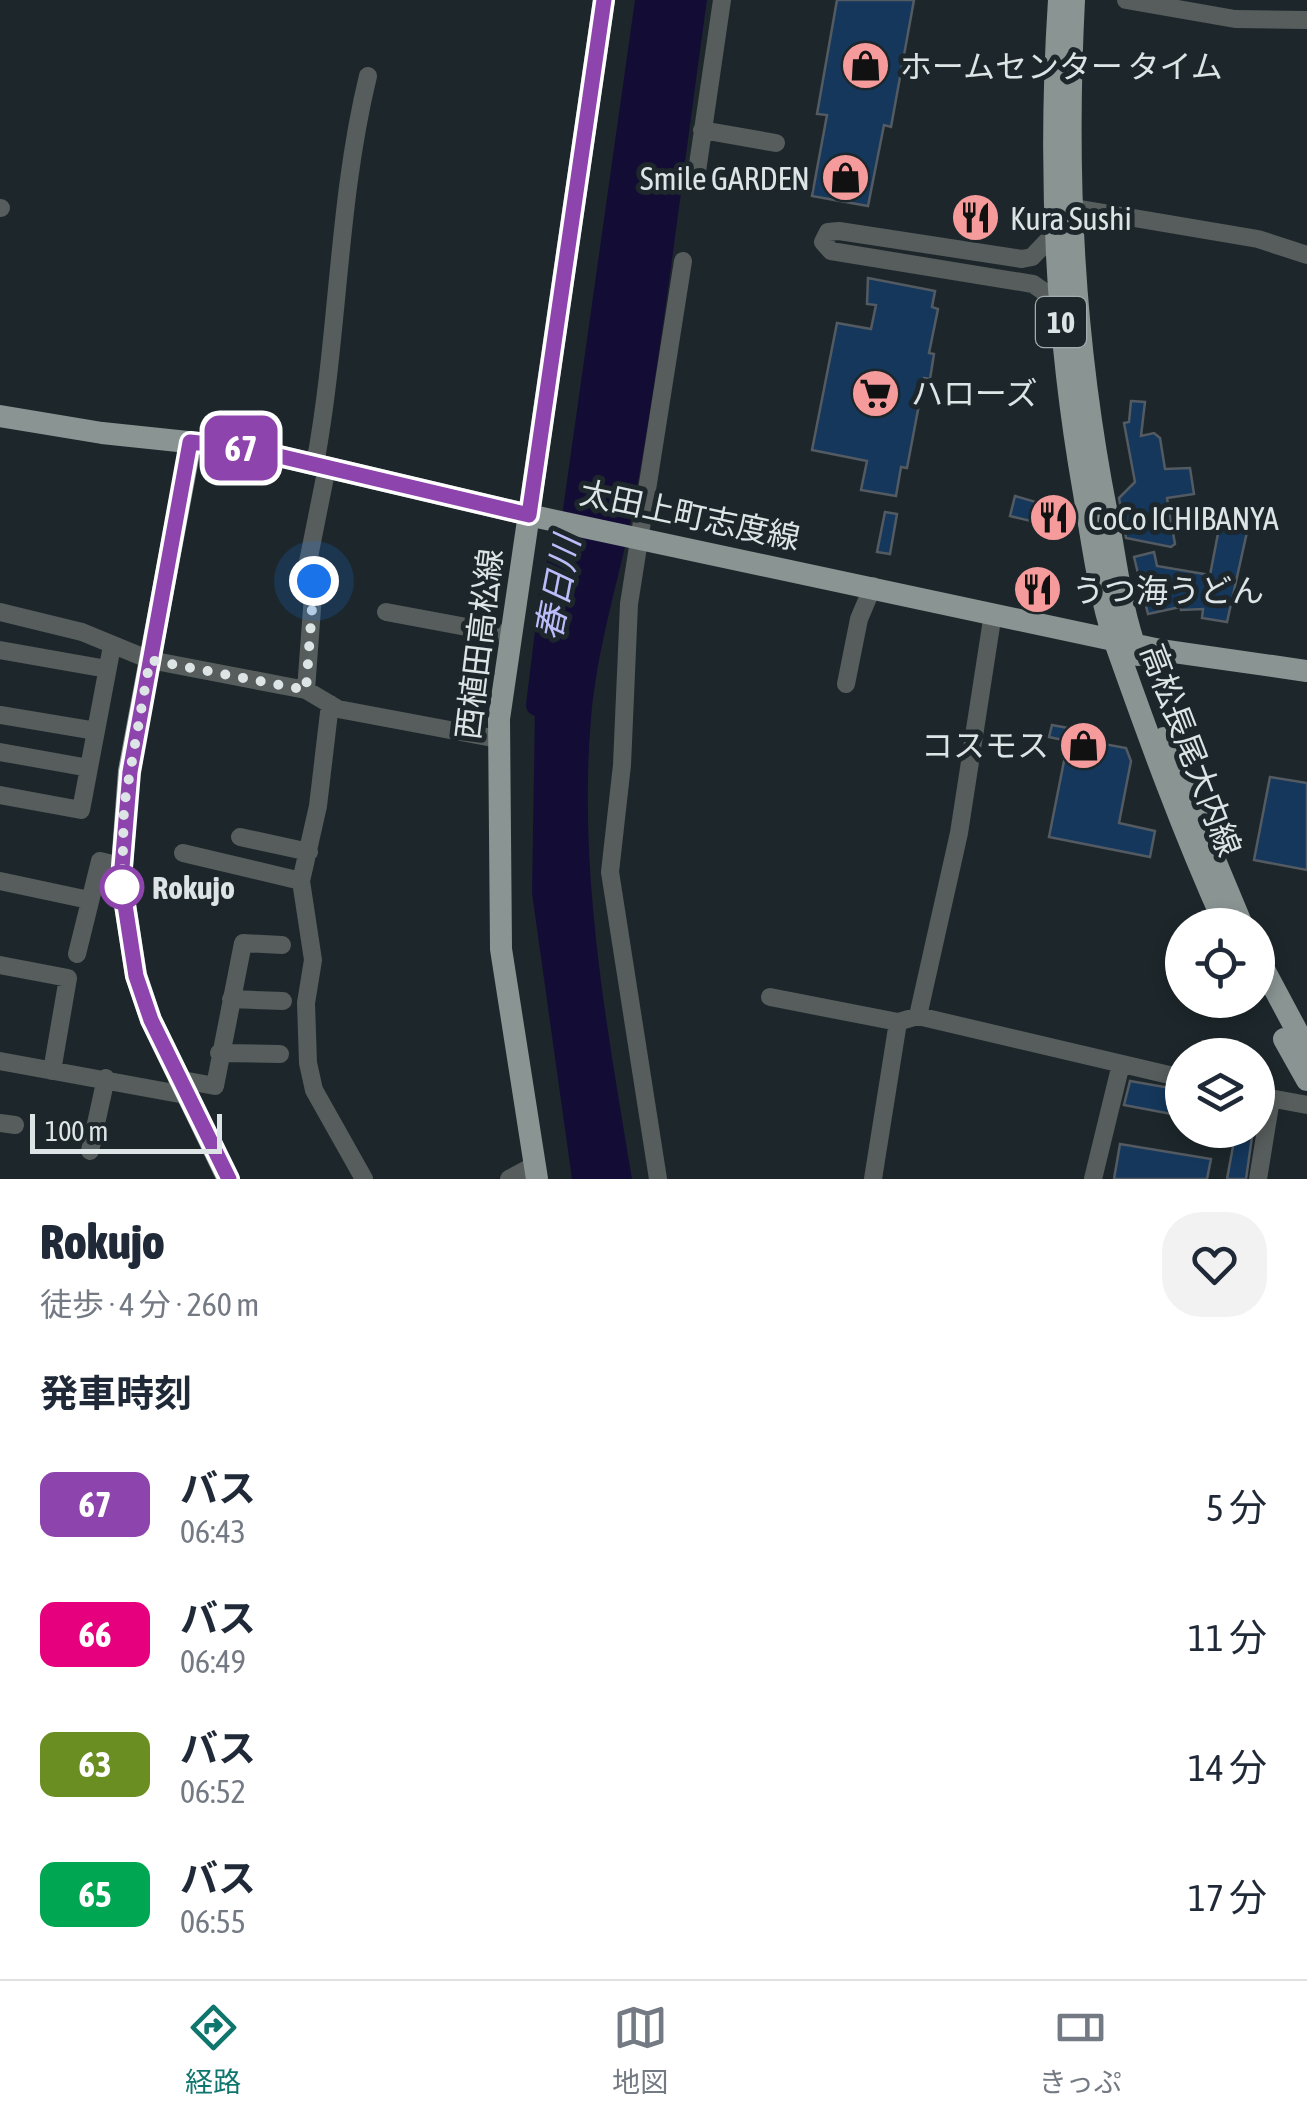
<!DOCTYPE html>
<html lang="ja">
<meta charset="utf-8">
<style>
:root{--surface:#fff;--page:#f2f2f3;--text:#1f2937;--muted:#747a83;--line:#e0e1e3;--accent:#0f766e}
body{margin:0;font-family:"Asap Condensed","Noto Sans JP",sans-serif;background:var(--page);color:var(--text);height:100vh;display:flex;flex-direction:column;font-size:38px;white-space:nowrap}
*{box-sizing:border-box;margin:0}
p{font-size:32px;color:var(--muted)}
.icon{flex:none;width:55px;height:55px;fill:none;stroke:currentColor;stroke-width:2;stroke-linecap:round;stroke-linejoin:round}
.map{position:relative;height:1179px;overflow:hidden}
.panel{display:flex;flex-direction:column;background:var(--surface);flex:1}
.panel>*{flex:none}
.badge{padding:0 20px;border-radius:15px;font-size:35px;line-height:65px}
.tools{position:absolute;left:1165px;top:908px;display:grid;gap:20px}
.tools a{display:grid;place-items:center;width:110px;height:110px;border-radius:50%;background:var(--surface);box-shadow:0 5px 15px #0003;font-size:50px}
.scale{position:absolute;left:30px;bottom:25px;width:192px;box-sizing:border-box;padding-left:10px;border:5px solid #dde4e6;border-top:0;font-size:28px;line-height:35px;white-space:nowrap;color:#dde4e6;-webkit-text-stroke:8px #1d272b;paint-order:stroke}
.you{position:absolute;width:50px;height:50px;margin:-25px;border:8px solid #fff;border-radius:50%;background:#1a73e8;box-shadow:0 0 0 15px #1a73e833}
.map>.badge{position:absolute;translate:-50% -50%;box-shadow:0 0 0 5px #fff}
h2{padding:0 40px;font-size:38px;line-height:90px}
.round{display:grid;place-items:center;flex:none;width:105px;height:105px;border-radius:40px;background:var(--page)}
.head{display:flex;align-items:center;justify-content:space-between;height:170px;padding:0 40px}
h1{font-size:48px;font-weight:800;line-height:75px}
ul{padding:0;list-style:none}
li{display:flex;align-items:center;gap:30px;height:130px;padding:0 40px}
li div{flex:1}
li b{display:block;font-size:38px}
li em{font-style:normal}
li .badge{min-width:110px;font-weight:700;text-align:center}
.menu{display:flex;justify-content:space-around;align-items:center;height:140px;border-top:2px solid var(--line);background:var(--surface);font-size:28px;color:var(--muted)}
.menu a{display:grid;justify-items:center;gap:5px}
.menu .active{color:var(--accent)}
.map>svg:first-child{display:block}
.water{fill:#130d36}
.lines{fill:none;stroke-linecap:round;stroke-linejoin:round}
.river{stroke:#130d36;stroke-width:22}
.building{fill:#14375b;stroke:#535a62;stroke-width:2.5}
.minor{stroke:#575d5c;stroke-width:18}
.major{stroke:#899493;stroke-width:22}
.line-casing{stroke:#fff;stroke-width:22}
.line{stroke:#8e44ad;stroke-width:15}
.walk{stroke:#dde4e6;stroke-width:10;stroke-dasharray:0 18}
.stop-dot{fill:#fff;stroke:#8e44ad;stroke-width:5}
.labels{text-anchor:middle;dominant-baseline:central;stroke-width:10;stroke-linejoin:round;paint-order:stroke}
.shield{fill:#1d272b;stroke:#a3abae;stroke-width:2.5}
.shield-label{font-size:30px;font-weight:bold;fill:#dde4e6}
.poi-label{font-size:32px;fill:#dde4e6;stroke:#1d272b;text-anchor:start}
.street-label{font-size:32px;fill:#dde4e6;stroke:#1d272b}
.stop-label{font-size:32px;font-weight:bold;fill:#dde4e6;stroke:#1d272b;text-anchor:start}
.water-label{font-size:35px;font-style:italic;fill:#bbbcf9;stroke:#1d272b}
</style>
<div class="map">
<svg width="1307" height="1179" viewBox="0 0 1307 1179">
<rect width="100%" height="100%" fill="#1d272b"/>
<path class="water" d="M635,0H707C683,169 664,342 633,510C619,580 597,647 591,719C578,872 607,1028 632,1179H572L532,893L535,707Z"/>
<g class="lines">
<path class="river" d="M537,705L552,582L562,549"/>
</g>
<path class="building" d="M837,0H914L891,127L884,125L868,206L812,196L827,115L817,114Z
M868,278L935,291L932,307L938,309L929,353L934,354L930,379L924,378L907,468L901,467L896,496L861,490L867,461L812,450L837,323L871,329L876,305L867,304Z
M1131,401L1145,402L1141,436L1154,433L1160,438L1165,469L1190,468L1194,494L1167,498L1175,544L1171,547L1126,538L1119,498L1135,482L1124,423L1129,422Z
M1015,496L1066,511L1065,529L1010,516Z
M885,512L897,514L890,554L877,552Z
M1221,518L1249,523L1227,622L1202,618L1203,609L1181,610L1180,607L1148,614L1134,557L1154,552L1157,566L1210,575Z
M1052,725L1095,733L1093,742L1126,748L1131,761L1119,823L1155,831L1150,857L1049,837L1068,741L1049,737Z
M1270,777L1307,783V870L1254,860Z
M1130,1081L1182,1090V1116L1124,1105Z
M1236,1130H1253L1246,1179H1227Z
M1120,1144L1211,1159L1207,1179H1114Z"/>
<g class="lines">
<path class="minor" d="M1126,0L1235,19L1307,20
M702,130L776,143
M695,185L722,0
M1063,206L1258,239L1307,255
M0,208H1
M1054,234L1032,257L1022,259L839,231L828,232L823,242L831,251L1033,284L1059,302
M315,464C339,336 337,203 368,76
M0,612L82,632L150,660L306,690L338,709L498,739
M386,612L509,635
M993,613L959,833L918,1016L1182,1078
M0,650L107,669
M846,684L859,619L873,586
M306,690L314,581L307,567L327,467
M0,715L96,731
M0,752L89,768
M0,795L81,810L112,646
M240,837L309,852
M183,853L301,881L313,960L306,1003L308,1063L314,1090L364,1179
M0,881L89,900
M301,881L318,806L330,704
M77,954L100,861L121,866
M0,965L68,978L52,1071
M770,997L898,1022
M231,999L283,1001
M219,1053L280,1054
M0,1061L185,1095
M177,1079L215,1086L243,943L282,945
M1258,1096L1307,1105
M0,1123L15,1125
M90,1151L106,1078
M509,1179L535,1165
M658,1179L610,872L622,765L629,604L683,261
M873,1179L898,1022L918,1016
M1093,1179L1121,1064
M1258,1179L1271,1099"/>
<path class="major" d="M1059,0C1048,166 1055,329 1084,493C1092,541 1099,595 1115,642C1149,738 1183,832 1225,925
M1074,0C1065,175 1073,342 1107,514C1116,560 1121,611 1138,655
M0,416L102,433L245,448L542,518L1160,650L1307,671
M191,442L129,771L121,879L136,975L151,1020L228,1179
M1164,738L1242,925
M1258,958L1307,1050
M1284,1039L1307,1080
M537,1179L501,949L499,719L604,0"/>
</g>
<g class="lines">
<defs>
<path id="line" d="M229,1179L151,1020L136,976L121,879L130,772L190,442L245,448L529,515L604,0"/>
</defs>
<use href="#line" class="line-casing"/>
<use href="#line" class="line"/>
<path class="walk" d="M122,887L124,806L150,660L306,690L314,581"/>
</g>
<defs>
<symbol id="shop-disc" viewBox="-11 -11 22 22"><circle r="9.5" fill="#f59b9b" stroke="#1d272b"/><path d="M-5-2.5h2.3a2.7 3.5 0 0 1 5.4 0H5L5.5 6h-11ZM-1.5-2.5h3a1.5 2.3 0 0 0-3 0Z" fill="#111"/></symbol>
<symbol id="restaurant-disc" viewBox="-11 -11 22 22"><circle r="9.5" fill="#f59b9b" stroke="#1d272b"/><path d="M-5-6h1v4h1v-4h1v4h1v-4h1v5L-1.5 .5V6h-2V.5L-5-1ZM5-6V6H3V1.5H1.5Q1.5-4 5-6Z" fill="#111"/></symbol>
<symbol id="supermarket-disc" viewBox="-11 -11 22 22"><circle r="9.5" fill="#f59b9b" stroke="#1d272b"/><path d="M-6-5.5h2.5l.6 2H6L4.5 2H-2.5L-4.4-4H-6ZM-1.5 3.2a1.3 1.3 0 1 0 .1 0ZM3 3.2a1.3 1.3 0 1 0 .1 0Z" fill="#111"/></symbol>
</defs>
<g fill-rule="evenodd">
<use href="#shop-disc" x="838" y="38" width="55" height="55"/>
<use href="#shop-disc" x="818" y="150" width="55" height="55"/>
<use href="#restaurant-disc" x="948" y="190" width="55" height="55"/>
<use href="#supermarket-disc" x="848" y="366" width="55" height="55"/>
<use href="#restaurant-disc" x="1026" y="490" width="55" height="55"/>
<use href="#restaurant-disc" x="1010" y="562" width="55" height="55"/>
<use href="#shop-disc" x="1056" y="718" width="55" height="55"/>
</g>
<circle class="stop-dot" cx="122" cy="887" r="20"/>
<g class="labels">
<rect class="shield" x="1036" y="297" width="50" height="50" rx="8"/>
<g class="shield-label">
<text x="1061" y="322">10</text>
</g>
<g class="poi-label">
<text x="900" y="66">ホームセンター タイム</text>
<text x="810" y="178" text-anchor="end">Smile GARDEN</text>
<text x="1010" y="218">Kura Sushi</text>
<text x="911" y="393">ハローズ</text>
<text x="1088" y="518">CoCo ICHIBANYA</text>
<text x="1072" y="590">うつ海うどん</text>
<text x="1049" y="745" text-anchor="end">コスモス</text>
</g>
<g class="street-label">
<text transform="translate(690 515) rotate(12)">太田上町志度線</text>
<text transform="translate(479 644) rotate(-83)">西植田高松線</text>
<text transform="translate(1191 750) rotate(69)">高松長尾大内線</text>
</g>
<g class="stop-label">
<text x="152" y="887">Rokujo</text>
</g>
<g class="water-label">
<text transform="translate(557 588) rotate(-79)">春日川</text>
</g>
</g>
</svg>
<div class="tools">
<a><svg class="icon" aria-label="locate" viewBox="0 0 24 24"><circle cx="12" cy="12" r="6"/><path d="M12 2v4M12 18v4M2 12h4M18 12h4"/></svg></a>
<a><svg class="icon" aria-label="layers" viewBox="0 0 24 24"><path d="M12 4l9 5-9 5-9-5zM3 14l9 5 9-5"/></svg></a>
</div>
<div class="scale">100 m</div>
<div class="you" style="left:314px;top:581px"></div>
<b class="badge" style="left:241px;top:448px;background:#8e44ad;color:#fff">67</b>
</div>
<section class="panel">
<div class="head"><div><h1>Rokujo</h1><p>徒歩 · 4 分 · 260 m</p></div><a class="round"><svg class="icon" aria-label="heart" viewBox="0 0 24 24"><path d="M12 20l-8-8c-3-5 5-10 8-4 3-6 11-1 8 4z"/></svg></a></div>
<h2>発車時刻</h2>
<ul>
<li><span class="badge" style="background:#8e44ad;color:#fff">67</span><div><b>バス</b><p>06:43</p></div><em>5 分</em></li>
<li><span class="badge" style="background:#e6007e;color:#fff">66</span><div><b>バス</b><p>06:49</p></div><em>11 分</em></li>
<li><span class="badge" style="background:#6b8e23;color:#fff">63</span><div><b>バス</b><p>06:52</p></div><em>14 分</em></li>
<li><span class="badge" style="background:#00a651;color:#fff">65</span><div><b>バス</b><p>06:55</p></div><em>17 分</em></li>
</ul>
</section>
<nav class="menu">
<a class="active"><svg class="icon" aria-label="directions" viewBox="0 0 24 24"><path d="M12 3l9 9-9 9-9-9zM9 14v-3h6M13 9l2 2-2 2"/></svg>経路</a>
<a><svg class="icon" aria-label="map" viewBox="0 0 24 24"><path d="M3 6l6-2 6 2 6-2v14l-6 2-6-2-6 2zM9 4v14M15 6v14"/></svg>地図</a>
<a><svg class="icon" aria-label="tickets" viewBox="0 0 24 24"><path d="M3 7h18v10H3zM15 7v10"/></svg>きっぷ</a>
</nav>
